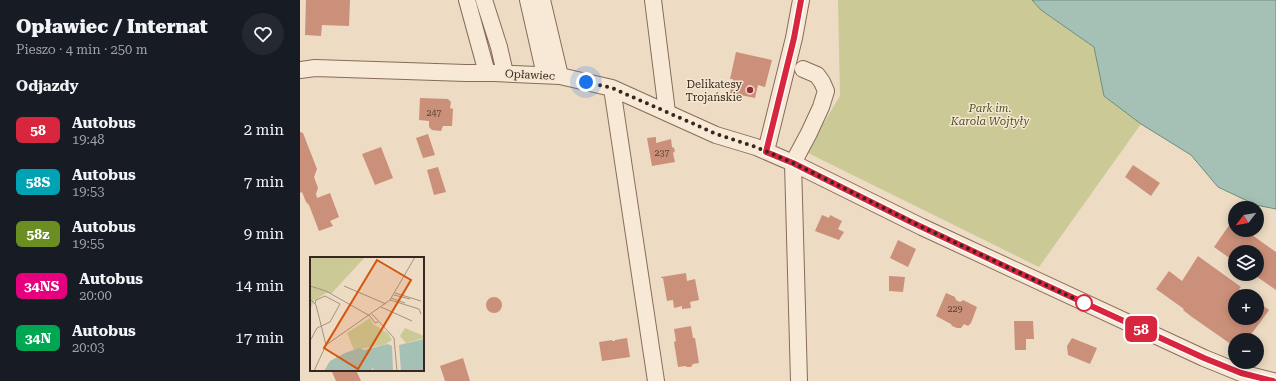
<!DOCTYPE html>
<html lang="pl">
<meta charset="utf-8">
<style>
:root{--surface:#171b24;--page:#242831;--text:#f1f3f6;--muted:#9ea1a6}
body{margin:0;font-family:"Roboto Serif",serif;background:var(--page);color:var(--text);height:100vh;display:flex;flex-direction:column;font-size:15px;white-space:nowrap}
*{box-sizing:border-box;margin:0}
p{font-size:13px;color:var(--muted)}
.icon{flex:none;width:22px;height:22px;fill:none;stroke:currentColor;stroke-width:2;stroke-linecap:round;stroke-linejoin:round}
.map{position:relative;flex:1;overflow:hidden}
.sheet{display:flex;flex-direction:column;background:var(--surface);width:300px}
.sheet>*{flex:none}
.badge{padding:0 8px;border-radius:6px;font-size:14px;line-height:26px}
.needle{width:26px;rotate:239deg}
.fabs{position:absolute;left:928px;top:201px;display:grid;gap:8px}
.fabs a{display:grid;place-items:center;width:36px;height:36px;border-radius:50%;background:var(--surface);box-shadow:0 2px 10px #0003;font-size:20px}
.you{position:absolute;width:20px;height:20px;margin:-10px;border:3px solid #fff;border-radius:50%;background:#1a73e8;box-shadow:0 0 0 6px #1a73e833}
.map>.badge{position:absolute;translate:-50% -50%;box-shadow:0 0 0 2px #fff}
h2{padding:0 16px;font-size:15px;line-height:36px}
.round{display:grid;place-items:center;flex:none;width:42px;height:42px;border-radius:21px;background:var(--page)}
.head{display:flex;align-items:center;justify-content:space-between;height:68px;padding:0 16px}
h1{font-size:19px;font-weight:800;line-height:30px}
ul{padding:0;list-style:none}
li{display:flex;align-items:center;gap:12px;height:52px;padding:0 16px}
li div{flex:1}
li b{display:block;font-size:15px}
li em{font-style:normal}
li .badge{min-width:44px;font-weight:700;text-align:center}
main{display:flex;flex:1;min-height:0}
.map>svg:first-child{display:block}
.green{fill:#cbca97}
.water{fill:#a5c0b4;stroke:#6c8e81}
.building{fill:#cb9079}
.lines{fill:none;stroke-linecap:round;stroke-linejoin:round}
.minor-casing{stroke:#876c5a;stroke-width:18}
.minor{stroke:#f8e9d6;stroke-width:16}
.line-casing{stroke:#fff;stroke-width:9}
.line{stroke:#d7263d;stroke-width:6}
.walk{stroke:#37271e;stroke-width:4;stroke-dasharray:0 7.2}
.poi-dot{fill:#952b3a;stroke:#f5e6d2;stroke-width:1.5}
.stop-dot{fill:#fff;stroke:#d7263d;stroke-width:2}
.labels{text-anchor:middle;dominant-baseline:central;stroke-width:3;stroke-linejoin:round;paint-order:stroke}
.number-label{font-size:9px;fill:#5c4135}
.street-label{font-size:11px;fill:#37271e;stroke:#f5e6d2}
.poi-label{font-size:11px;fill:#37271e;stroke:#f5e6d2;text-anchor:end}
.park-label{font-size:11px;font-style:italic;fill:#4e5325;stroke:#f5e6d2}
.inset-road{fill:none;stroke:#a49381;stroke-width:1}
.view{fill:#d6540e;fill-opacity:0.15;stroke:#d6540e;stroke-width:2}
.inset-edge{fill:none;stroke:#37271e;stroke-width:2}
</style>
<main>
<section class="sheet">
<div class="head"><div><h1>Opławiec / Internat</h1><p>Pieszo · 4 min · 250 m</p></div><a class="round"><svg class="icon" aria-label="heart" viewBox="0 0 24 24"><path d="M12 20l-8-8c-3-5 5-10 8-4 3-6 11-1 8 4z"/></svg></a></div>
<h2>Odjazdy</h2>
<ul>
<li><span class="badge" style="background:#d7263d;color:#fff">58</span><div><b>Autobus</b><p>19:48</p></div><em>2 min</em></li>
<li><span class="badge" style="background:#00a3b4;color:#fff">58S</span><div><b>Autobus</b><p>19:53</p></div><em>7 min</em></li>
<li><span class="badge" style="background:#6b8e23;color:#fff">58z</span><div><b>Autobus</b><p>19:55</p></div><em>9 min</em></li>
<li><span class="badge" style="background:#e6007e;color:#fff">34NS</span><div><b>Autobus</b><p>20:00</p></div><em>14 min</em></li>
<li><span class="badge" style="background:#00a651;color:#fff">34N</span><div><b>Autobus</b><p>20:03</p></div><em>17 min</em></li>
</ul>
</section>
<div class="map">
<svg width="976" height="381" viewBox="0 0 976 381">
<rect width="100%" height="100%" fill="#eddbc3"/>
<path class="green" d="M538,0H732L741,10L794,47L804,96L841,124L739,267L506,152L540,96Z"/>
<path class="water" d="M732,0H976V209L956,205L918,187L891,155L841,124L804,96L794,47L741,10Z"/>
<path class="building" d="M6,0H50L49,26L22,25L21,36L5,35Z
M436,52L472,60L465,87L458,85L455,98L430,93L433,79H430Z
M120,98L148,99L151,102L150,108L153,109L152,126H143L141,131L132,130L129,127V121L119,120Z
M0,132L3,133L17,169L14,177L18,188L16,194L17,198L30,193L39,217L30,221L33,226L19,231L9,205L6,202L2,192L0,193Z
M128,134L135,155L123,158L116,138Z
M356,137V143L371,139L372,147L374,148L375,151L373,153L375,162L352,166L347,138Z
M81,147L93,178L75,185L62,154Z
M833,165L860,183L851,196L825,177Z
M138,167L146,192L134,195L127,170Z
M522,215L529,218L530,215L542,221L538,229L544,232L539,240L515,231Z
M932,221L935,223V230H945L976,252V290L953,274H957V252H935V262L914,247Z
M598,240L616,249L608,267L590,258Z
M898,256L941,287L939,289L949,295V296H935V318H957V301L969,310L947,340H935V347L892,317L883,310L884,309L856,289L869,271L882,281Z
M386,273L387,281L395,279L399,300L390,302L391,308L382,309V306L374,308L373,300L367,301L363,278H361V277Z
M589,276L605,277L603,292L589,291Z
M646,293L655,297L656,300L660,302L663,300L677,307L671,323L668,326L664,324L661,328H657L652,326L651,324L636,316Z
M186 305a8 8 0 1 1 16 0a8 8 0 1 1-16 0Z
M714,321H733L734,339H726V350H715Z
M391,326L393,338H395L399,363L393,364L391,367H387L385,366L378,367L374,342L376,341L374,329Z
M327,338L330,357L302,361L299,342L312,340V341H315V340Z
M772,338L797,348L790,364L768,355L767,346Z
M163,358L170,381H145L140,366Z
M38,370H56L61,381H36L32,372Z"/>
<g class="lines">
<defs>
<path id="minor" d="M167,0L187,73
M184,0L199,47L205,73
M228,0L245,75
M242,0L260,76
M353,0L367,112
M0,70L15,68L166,73H194L260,76L312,88L416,135L456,147L493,163L622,227L904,358L941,373L973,381
M312,88L356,381
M466,151L494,38L501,0
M499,381L493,163L509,133L521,107L526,91L522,82L517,75L503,69"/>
</defs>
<use href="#minor" class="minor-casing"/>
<use href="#minor" class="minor"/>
</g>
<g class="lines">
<defs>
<path id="line" d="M501,0L494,38L466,152L493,163L609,221L715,271L904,358L941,373L973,381"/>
</defs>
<use href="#line" class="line-casing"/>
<use href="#line" class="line"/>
<path class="walk" d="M286,82L312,88L394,124L416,134L456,147L493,163L622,227L784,303"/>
</g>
<circle class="poi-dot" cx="450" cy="90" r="4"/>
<circle class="stop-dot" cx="784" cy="303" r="8"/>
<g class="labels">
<g class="number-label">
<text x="134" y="113">247</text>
<text x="362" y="153">237</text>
<text x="655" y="309">229</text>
</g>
<g class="street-label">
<text transform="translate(230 75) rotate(3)">Opławiec</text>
</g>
<g class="poi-label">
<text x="442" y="84">Delikatesy<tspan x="442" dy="13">Trojańskie</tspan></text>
</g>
<g class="park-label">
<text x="690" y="108">Park im.<tspan x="690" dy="13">Karola Wojtyły</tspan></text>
</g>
</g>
<g transform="translate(10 257)">
<rect width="114" height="114" fill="#eddbc3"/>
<path d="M0,0H55L22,36H16L5,43L0,52ZM60,61L63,67L78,76L82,83L74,88L44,93L37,76ZM95,71L114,79V81L96,86L90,79Z" fill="#cbca97"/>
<path d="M114,82V114H91L89,88ZM78,87L82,89L83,114H64L62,110V114H14L20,104L35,96L49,91L54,93Z" fill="#a5c0b4"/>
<path class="inset-road" d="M0,29L16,34L60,59L65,66L68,65M34,29L76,47M85,36L111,44M84,38L100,42M81,41L95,46M0,42L6,48L16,88M80,43L109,52L111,57M71,50L102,64M62,57L84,81L87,114M0,84L7,71L20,65L30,47L15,39L6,43L5,47M4,114L16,88L80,43L105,0"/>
<path class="view" d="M67,3L101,23L48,112L14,91Z"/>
<rect width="114" height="114" class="inset-edge"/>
</g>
</svg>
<div class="fabs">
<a><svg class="needle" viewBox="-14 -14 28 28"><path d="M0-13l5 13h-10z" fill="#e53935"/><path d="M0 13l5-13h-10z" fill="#9ea1a6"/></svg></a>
<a><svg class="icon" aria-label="layers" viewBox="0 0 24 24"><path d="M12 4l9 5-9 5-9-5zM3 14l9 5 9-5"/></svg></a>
<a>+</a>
<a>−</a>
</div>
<div class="you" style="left:286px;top:82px"></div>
<b class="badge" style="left:841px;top:329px;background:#d7263d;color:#fff">58</b>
</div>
</main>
